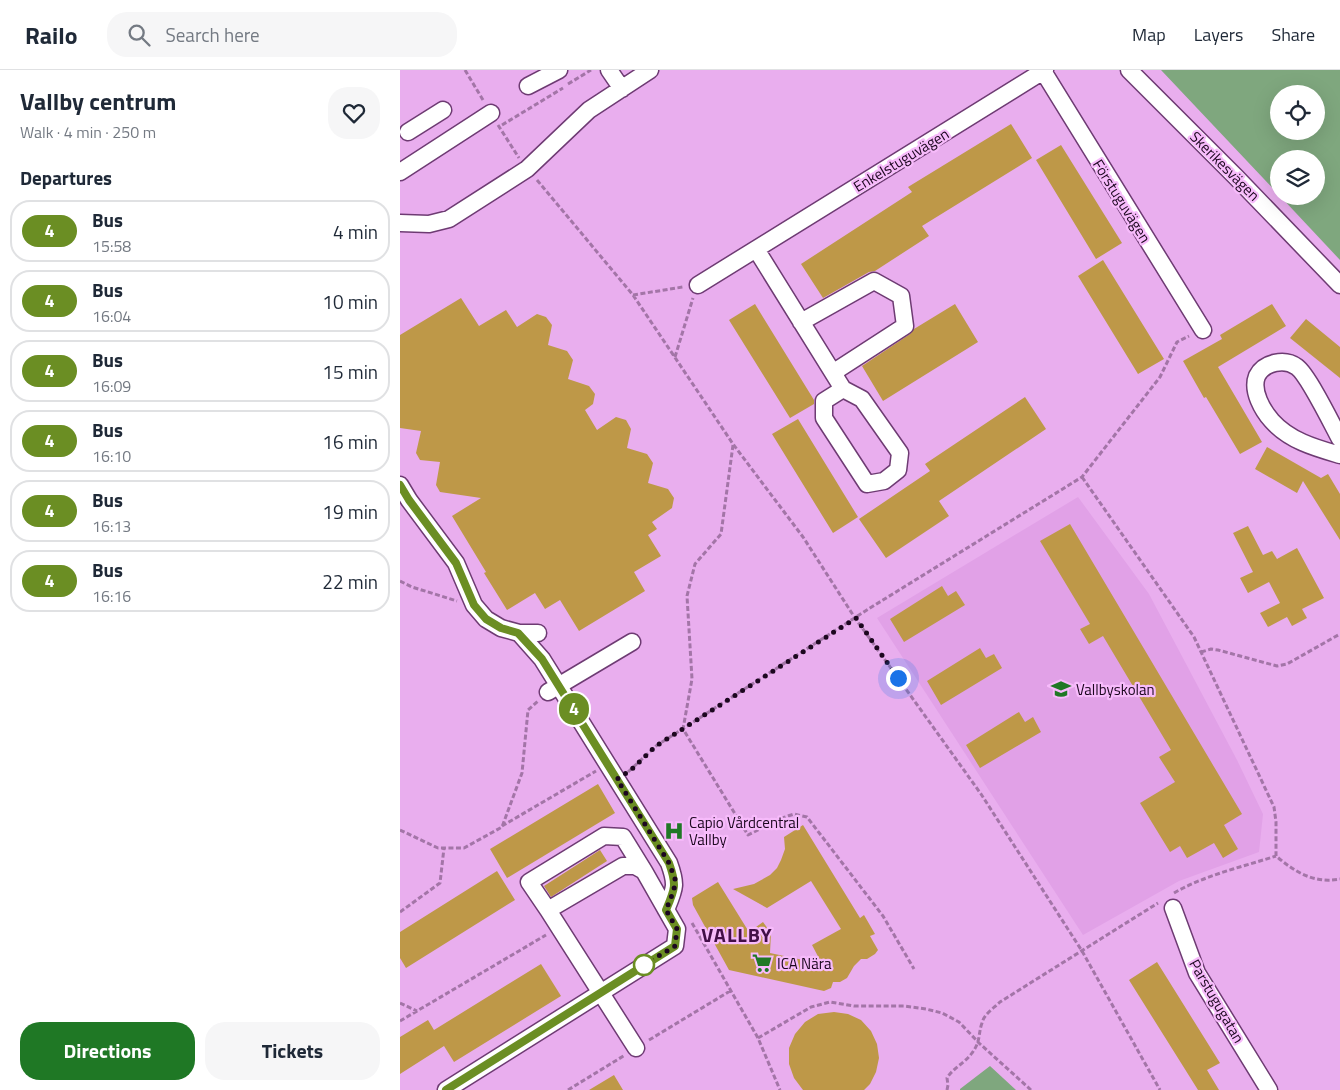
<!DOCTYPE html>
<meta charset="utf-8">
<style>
:root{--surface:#fff;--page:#f6f6f7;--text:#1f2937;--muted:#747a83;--line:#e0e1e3;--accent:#1f7825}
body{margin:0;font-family:"Titillium Web",sans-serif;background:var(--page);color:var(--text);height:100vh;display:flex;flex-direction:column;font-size:19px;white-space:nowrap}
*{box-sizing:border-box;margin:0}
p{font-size:16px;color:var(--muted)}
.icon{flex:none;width:28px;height:28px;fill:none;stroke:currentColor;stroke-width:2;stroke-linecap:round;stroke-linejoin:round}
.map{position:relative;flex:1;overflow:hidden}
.panel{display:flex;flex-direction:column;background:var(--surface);width:400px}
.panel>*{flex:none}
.badge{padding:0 10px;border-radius:16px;font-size:18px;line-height:32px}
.fabs{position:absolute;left:870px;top:15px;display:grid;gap:10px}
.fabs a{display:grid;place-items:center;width:55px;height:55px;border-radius:50%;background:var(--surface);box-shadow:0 5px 20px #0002;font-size:25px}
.you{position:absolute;width:25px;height:25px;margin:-12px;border:4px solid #fff;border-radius:50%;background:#1a73e8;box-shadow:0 0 0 8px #1a73e833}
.map>.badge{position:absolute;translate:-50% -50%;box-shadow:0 0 0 2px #fff}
h2{padding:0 20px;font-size:19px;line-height:45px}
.round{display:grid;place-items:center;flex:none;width:52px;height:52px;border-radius:20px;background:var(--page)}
.summary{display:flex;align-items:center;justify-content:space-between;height:85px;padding:0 20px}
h1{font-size:24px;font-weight:700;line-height:38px}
.primary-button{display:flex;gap:10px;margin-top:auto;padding:10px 20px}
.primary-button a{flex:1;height:58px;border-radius:20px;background:var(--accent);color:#fff;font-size:20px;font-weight:700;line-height:58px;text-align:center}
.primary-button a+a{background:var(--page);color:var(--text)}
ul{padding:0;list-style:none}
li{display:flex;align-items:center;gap:15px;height:62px;margin:0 10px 8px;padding:0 10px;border:2px solid var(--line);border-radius:20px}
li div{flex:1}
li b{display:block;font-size:19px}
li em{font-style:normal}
li .badge{min-width:55px;font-weight:700;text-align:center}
header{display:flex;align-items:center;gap:30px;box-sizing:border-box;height:70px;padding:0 25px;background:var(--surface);border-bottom:1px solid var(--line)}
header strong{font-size:24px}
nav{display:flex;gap:28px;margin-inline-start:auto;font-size:18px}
.search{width:350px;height:45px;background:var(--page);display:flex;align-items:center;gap:12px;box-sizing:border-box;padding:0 18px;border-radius:20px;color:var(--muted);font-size:19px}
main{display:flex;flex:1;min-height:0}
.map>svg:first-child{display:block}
.built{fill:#e1a1e7}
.green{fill:#7fa77e;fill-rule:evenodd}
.building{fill:#be9848}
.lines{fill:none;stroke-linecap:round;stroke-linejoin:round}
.minor-casing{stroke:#6e3b73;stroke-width:19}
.path{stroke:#a375a7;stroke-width:3;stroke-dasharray:5 2.5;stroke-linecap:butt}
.minor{stroke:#fff;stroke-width:16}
.line-casing{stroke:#fff;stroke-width:11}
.line{stroke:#6b8e23;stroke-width:8}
.walk{stroke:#1c071f;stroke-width:5;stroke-dasharray:0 9}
.stop-dot{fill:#fff;stroke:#6b8e23;stroke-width:2.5}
.labels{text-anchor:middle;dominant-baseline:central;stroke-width:4.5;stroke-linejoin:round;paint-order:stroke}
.street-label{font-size:15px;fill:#1c071f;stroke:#f7bbfb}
.poi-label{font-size:15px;fill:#1c071f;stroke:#f7bbfb;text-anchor:start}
.district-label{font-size:20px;font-weight:bold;letter-spacing:1px;fill:#420f47;stroke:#f7bbfb}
</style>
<header>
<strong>Railo</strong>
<div class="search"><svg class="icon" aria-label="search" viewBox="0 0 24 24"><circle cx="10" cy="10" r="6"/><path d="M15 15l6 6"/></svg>Search here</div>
<nav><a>Map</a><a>Layers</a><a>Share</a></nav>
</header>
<main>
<section class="panel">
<div class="summary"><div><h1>Vallby centrum</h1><p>Walk · 4 min · 250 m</p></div><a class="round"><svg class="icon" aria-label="heart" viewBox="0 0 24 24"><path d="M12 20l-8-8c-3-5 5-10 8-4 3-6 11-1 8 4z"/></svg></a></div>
<h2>Departures</h2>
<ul>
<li><span class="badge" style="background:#6b8e23;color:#fff">4</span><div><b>Bus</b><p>15:58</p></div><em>4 min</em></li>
<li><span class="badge" style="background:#6b8e23;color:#fff">4</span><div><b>Bus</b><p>16:04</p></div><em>10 min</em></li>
<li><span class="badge" style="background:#6b8e23;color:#fff">4</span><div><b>Bus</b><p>16:09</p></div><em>15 min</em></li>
<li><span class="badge" style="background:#6b8e23;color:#fff">4</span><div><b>Bus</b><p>16:10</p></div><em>16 min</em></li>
<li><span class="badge" style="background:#6b8e23;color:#fff">4</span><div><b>Bus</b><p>16:13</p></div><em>19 min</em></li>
<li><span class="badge" style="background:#6b8e23;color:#fff">4</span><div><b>Bus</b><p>16:16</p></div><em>22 min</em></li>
</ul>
<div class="primary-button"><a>Directions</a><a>Tickets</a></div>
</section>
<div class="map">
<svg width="940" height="1020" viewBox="0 0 940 1020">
<rect width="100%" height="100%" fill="#e9aeee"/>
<path class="built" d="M678,427L749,524L837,690L863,744L859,782L779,811L683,865L477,548Z"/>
<path class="green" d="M761,0H940V190L880,126H916V89H879V125ZM879,24H916V61H879Z
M590,996L616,1020H560V1019Z"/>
<path class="building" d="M611,54L632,88L522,156L529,166L475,201L469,202L423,228L401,194L512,122L508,117Z
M661,75L722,173L696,189L636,90Z
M703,190L764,289L738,304L678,206Z
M61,228L79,256L106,240L117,257L137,244L146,247L152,255L148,275L167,281L173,290L168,309L189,316L195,324L193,334L185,340L197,360L216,347L226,350L231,359L227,378L247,384L253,393L248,413L268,419L274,428L272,438L252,452L257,459L248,465L261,486L234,502L245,521L179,561L160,530L145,539L135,523L107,540L84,503L86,502L52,446L81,428L40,422L36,415L40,392L20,390L16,383L21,361L0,358V265Z
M355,234L414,330V334L390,348L329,250Z
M555,234L578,272L483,331L462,296L510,264L514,259Z
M872,234L886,256L818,297L862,372L840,384L806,327L804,328L783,291L822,269L820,265Z
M906,249L940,277V308L890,268Z
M625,327L646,359L539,431L549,446L486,488L459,449L530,401L525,394Z
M398,349L458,447L433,463L372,364Z
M867,377L921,408L928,404L940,424V470L903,411L897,423L855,399Z
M670,454L842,744L824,755L838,779L823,788L814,773L787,788L780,776L770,782L740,733L775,712L759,687L771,680L703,566L689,574L680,559L690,554L640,471Z
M848,456L863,485L872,481L877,489L897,478L924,528L902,539L907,548L892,556L887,547L868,557L860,543L880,533L869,512L848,523L840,508L853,502L833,463Z
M542,516L548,526L556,521L565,535L504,572L490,549Z
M580,578L586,588L594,584L602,598L541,635L527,611Z
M619,642L625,652L633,647L641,662L580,698L566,675Z
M198,714L215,743L107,808L90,779Z
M403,755L460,848L464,845L475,864L470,866L478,880L475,884L467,889H461L454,896L447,908L440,912H433L431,918L424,921L329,900L293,835L292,828L318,812L349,862L363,852L371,863L370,883L422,894L412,875L441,859L411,811L367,838L333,819L354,814L370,805L377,798L381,790L385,779L384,767Z
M200,780L207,791L151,827L144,816Z
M97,801L115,830L6,898L0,888V862Z
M757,892L820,993L807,1000L819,1020H798L729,910Z
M141,894L161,926L54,992L44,976L0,1004V967L28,950L34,960Z
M434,942L448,944L461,950L471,961L477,974L479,988L476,1002L470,1014L464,1020H403L394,1008L389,994V978L395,964L405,952L418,944Z
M214,1005L223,1020H189Z"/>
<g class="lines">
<defs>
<path id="minor" d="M209,0L222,19
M729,0L836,107L940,215
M643,1L803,260
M128,16L159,0
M8,62L43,40
M0,102L91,43
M0,153L29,154L49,149L127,99L189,40L250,0
M356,179L443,319L462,329L500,383L498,400L484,411L467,414L424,348V331L443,319
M298,215L645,0
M401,252L474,211L501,226L505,256L434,302
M940,369C932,354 908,305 897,297C885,288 864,292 857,306C851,321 863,341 872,351C890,371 916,378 940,385
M0,415L9,430L56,493L74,535L86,549L101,558L119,563H138
M119,563L142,589L269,793C277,815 275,818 266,840
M148,622L232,572
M773,838L797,903L869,1020
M236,978L148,840L223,796H235L244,801
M46,1020L275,876L277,859L244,801L223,767L204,766L129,812L148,840"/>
</defs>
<use href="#minor" class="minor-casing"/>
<path class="path" d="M65,0L83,30
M168,14L191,0
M98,55L119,88
M102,55L163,18
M137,110L233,225L333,374L403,467L455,548L581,724L682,881L760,1020
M233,225L283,217
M275,287L293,228
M333,375L321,464L295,494L287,526L292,609L283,659L348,765L382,748L394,744L407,747L483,846L514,899
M682,407L794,567L874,737L876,752V786C895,802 914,814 940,809
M0,511L12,517L57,531
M801,582L811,579L818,580L877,596L887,594L940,564
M228,702L256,676L470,538L682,407L760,307L777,272L789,266
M102,756L196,701
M0,760L38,778H64L102,757L122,703L128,640L138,631
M774,823C805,805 842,797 876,786
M0,842L40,813L44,778
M292,853L358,968L380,1020
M0,933L17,941
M0,951L146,865
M358,968L411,937L430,932L454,936H504L526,939L542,943L559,952L579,973L631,1020
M249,970L330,921
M168,1020L225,985
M547,1020L548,1015L547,1008C553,998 565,993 572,983C581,971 578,964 582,953C584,944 594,938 600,932L758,833"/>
<use href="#minor" class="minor"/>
</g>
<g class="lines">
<defs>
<path id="line" d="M0,415L9,430L56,493L74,535L86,549L101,558L118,563L142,589L269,793C277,815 275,819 266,840L277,859L275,876L46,1020"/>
</defs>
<use href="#line" class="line-casing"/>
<use href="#line" class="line"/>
<path class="walk" d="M244,895L275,876L277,859L266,840L274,820L275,809L269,793L217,709L231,700L256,676L456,548L498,608"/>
</g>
<defs>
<symbol id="school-bare" viewBox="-9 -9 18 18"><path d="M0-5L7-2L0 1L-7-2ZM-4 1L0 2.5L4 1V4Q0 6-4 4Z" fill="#1f7825" stroke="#f7bbfb" stroke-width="2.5" paint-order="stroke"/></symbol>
<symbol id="hospital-bare" viewBox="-9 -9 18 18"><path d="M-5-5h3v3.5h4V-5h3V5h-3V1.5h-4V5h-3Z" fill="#1f7825" stroke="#f7bbfb" stroke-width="2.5" paint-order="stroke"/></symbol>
<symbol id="supermarket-bare" viewBox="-9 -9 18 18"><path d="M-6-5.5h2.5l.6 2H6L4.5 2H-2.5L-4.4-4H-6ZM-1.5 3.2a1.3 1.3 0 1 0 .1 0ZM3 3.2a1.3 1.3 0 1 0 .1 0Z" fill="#1f7825" stroke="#f7bbfb" stroke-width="2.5" paint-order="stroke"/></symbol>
</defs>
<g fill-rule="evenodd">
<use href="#school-bare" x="647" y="605" width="28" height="28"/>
<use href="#hospital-bare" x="260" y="747" width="28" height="28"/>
<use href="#supermarket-bare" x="348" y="879" width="28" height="28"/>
</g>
<circle class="stop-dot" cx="244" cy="895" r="10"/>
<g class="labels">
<g class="street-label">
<text transform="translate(501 90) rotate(-31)">Enkelstuguvägen</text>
<text transform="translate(825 96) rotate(45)">Skerikesvägen</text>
<text transform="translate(722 131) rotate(58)">Förstuguvägen</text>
<text transform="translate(817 931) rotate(60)">Parstugugatan</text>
</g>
<g class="poi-label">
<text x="676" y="619">Vallbyskolan</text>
<text x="289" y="752">Capio Vårdcentral<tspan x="289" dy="17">Vallby</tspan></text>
<text x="377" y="893">ICA Nära</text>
</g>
<g class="district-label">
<text x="337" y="864">VALLBY</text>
</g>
</g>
</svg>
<div class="fabs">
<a><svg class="icon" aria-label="locate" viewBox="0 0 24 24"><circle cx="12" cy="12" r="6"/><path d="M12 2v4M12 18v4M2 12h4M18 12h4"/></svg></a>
<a><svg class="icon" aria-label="layers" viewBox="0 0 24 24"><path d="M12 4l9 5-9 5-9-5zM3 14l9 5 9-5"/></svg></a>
</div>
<div class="you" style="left:498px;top:608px"></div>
<b class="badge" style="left:174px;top:639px;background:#6b8e23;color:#fff">4</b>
</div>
</main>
